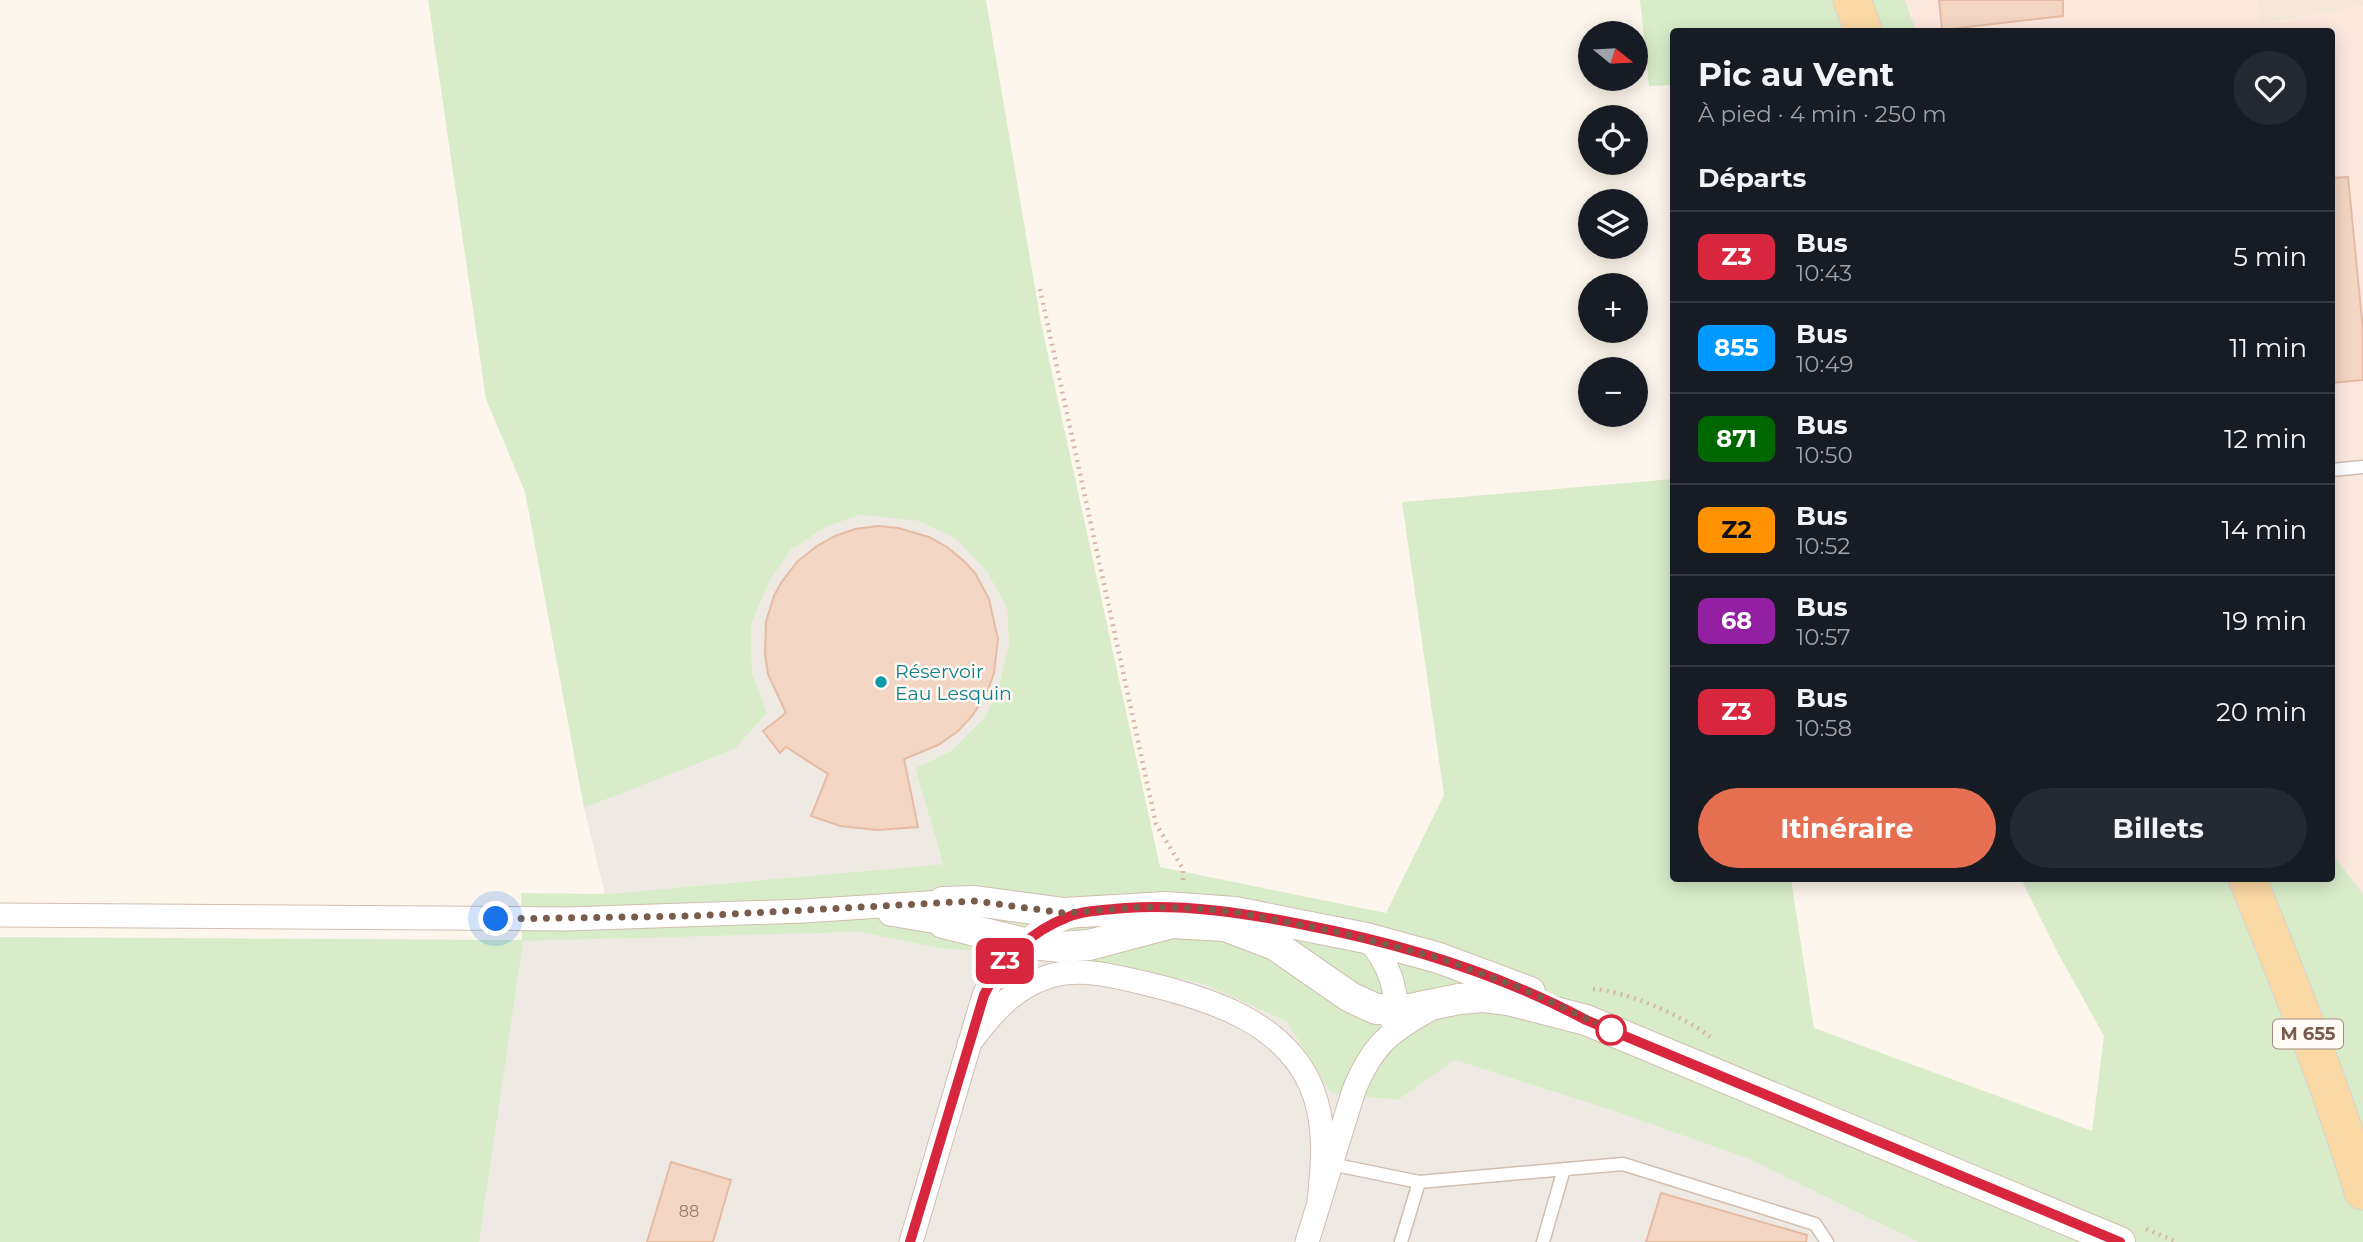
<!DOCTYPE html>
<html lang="fr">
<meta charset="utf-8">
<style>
:root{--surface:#171b24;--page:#242831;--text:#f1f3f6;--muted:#9ea1a6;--line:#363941;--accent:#e76f51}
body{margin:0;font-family:Montserrat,sans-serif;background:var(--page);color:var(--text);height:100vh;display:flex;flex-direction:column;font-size:26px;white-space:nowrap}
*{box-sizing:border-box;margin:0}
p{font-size:23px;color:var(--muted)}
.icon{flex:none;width:38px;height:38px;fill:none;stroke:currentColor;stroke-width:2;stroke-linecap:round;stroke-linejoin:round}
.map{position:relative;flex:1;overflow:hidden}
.panel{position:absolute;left:1670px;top:28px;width:665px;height:854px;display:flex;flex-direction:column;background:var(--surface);border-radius:7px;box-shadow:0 4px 18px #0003}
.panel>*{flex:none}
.badge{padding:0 14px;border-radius:10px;font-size:24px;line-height:46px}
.needle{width:46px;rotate:108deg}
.controls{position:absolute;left:1578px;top:21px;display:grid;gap:14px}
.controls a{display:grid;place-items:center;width:70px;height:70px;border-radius:50%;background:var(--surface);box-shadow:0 4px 18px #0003;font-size:35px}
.you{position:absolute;width:35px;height:35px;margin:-18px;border:5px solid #fff;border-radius:50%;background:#1a73e8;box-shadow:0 0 0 10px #1a73e833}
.map>.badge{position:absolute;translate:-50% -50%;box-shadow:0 0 0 4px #fff}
h2{padding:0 28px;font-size:26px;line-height:63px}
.round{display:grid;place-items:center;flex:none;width:74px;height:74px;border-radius:37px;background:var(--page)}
.headline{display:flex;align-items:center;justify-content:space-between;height:119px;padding:0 28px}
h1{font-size:33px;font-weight:700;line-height:52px}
.button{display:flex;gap:14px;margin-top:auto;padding:14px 28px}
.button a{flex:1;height:80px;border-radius:42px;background:var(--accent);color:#fff;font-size:28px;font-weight:700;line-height:80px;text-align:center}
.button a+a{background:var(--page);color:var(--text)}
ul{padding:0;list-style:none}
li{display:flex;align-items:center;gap:21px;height:91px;padding:0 28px;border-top:2px solid var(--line)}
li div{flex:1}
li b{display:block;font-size:26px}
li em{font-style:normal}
li .badge{min-width:77px;font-weight:700;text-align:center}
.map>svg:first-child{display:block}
.residential{fill:#f5e8da}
.commercial{fill:#fde8e0}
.industrial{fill:#efe9e4}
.green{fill:#d8ecc9}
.building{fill:#f3d5c3;stroke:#e6bba3;stroke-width:2}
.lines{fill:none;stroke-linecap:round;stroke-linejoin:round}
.service-casing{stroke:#d1beb0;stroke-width:15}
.minor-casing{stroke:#d1beb0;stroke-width:25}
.tertiary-casing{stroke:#d1beb0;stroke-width:32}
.primary-casing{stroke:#dad1cd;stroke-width:39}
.path{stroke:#d9b8a5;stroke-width:4.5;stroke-dasharray:2 5;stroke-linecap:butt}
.service{stroke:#fff;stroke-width:12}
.minor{stroke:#fff;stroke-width:23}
.tertiary{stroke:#fff;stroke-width:30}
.primary{stroke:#fbd9a5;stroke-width:37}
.line-casing{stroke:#fff;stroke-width:16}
.line{stroke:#d7263d;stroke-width:10}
.walk{stroke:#7a5c4d;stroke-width:7;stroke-dasharray:0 12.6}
.culture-dot{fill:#0f9aa8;stroke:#fffaf3;stroke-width:2.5}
.stop-dot{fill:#fff;stroke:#d7263d;stroke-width:3.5}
.labels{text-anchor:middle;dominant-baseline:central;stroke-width:5;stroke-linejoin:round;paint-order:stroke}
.number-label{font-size:16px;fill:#987a6a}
.shield{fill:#fffaf3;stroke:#a28b7f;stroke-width:2}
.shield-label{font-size:18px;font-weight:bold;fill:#7a5c4d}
.culture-label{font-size:19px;fill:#0d838f;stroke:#fffaf3;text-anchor:start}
</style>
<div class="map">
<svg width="2363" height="1242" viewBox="0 0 2363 1242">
<rect width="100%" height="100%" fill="#fdf6ec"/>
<path class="residential" d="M2257,0H2363V6L2260,24Z"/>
<path class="commercial" d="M1905,0H2257L2261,24L2363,6V894L2331,852V32L1916,31Z"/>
<path class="industrial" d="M859,515L919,521L956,539L987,572L1007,608L1009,644L999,685L985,717L951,751L915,768L943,864L605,894L584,808L735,749L767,713L752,673L751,625L769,582L791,550L824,528Z
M859,932L939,948L1115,964L1206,985L1286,1021L1331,1093L1398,1100L1455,1060L1614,1111L1749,1159L1918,1242H479L522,940Z"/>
<path class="green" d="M428,0H986L1041,323L1160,867L1386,913L1444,795L1402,502L1673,479V878L1791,879L1814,1028L2092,1131L2104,1036L2059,955L2021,879L2331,878V852L2363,894V1242H1918L1749,1159L1614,1111L1455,1060L1398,1100L1331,1093L1286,1021L1206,985L1115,964L939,948L859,932L523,941L479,1242H0V937L522,940L521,893L605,894L943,864L915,768L951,751L985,717L999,685L1009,644L1007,608L987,572L956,539L919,521L859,515L824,528L791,550L769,582L751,625L752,673L767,713L735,749L584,808L525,492L486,399Z
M1640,0H1905L1916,31L1673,32V85L1649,86Z"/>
<path class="building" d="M1939,0H2063V16L1942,30Z
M2348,177L2363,330V380L2331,383V178Z
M878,526L898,528L929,537L947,547L965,562L975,573L989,599L998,639L994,673L988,690L973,715L957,732L938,745L904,759L918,827L877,830L840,826L811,816L828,774L786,747L780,753L763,731L786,713L768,674L765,654L766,622L774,596L781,583L797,562L817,546L835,536L855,529Z
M671,1162L731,1180L713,1242H647Z
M1661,1193L1807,1235L1806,1242H1646Z"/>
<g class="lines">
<defs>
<path id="service" d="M2331,470L2363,467
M1331,1164L1419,1182L1623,1164L1815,1224L1827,1242
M1401,1242L1419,1182
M1543,1242L1564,1169"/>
<path id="minor" d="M890,914L943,923
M0,915L567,919L803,911L943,902
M1366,938C1388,960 1401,993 1393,1024
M969,1044C991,1014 1016,984 1054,975C1084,968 1115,976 1144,983C1207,998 1283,1021 1311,1086C1327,1124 1323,1163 1319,1202
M911,1242L984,995C1002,957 1036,925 1078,914
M1307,1242L1354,1090C1372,1046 1389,1032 1429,1010"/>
<path id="tertiary" d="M943,902L975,901L1064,913L1166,907L1235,912L1366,938L1439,958L1530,992
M943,923L1024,943L1060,947L1089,945L1172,923L1225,926L1275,945L1350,997L1376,1009H1410L1459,999L1484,997L1508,1000L1586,1020L2120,1242"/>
<path id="primary" d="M1852,0L1864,32
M2247,878C2289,981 2331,1085 2363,1191"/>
</defs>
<use href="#service" class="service-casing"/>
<use href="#minor" class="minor-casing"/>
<use href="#tertiary" class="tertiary-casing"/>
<use href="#primary" class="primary-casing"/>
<path class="path" d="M1040,289L1156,824L1183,869V881
M1593,989C1626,991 1684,1016 1710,1037
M2146,1229L2177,1242"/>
<use href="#service" class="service"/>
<use href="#minor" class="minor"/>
<use href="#tertiary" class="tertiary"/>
<use href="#primary" class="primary"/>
</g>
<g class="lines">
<defs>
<path id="line" d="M910,1242L984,995C1001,960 1031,931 1068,917C1085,910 1106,910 1125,908C1186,904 1245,913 1305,925C1403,944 1498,973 1586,1020L2120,1242"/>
</defs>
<use href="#line" class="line-casing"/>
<use href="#line" class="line"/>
<path class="walk" d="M496,919L693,916L975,901L1064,913L1139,907L1194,908L1235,912L1334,931L1439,958L1521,988L1611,1030"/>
</g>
<circle class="culture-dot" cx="881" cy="682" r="7"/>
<circle class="stop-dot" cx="1611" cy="1030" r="14"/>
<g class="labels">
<g class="number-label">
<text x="689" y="1211">88</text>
</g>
<rect class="shield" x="2273" y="1019.5" width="70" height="29" rx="5"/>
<g class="shield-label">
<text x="2308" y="1034">M 655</text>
</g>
<g class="culture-label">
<text x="895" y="671">Réservoir<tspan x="895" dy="22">Eau Lesquin</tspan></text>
</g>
</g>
</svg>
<div class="controls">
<a><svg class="needle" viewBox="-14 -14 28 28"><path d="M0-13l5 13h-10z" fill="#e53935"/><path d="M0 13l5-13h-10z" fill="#9ea1a6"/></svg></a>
<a><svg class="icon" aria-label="locate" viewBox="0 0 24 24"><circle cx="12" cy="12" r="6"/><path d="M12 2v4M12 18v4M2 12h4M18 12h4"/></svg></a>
<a><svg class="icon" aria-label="layers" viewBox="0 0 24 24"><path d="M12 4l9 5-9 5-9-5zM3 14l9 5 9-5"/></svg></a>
<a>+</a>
<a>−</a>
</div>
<div class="you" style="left:496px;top:919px"></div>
<b class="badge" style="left:1005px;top:961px;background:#d7263d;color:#fff">Z3</b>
<section class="panel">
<div class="headline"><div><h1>Pic au Vent</h1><p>À pied · 4 min · 250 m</p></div><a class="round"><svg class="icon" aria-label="heart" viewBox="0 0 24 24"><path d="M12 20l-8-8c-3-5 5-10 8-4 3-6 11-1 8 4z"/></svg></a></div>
<h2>Départs</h2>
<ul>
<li><span class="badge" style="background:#d7263d;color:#fff">Z3</span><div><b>Bus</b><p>10:43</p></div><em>5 min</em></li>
<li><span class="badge" style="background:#09f;color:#fff">855</span><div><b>Bus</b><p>10:49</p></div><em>11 min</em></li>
<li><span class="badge" style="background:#060;color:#fff">871</span><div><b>Bus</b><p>10:50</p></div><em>12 min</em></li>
<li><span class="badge" style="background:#ff9200;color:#111">Z2</span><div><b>Bus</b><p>10:52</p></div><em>14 min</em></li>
<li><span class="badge" style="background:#9320a3;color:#fff">68</span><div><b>Bus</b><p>10:57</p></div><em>19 min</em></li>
<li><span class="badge" style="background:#d7263d;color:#fff">Z3</span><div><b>Bus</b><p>10:58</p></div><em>20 min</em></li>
</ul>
<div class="button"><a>Itinéraire</a><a>Billets</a></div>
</section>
</div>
